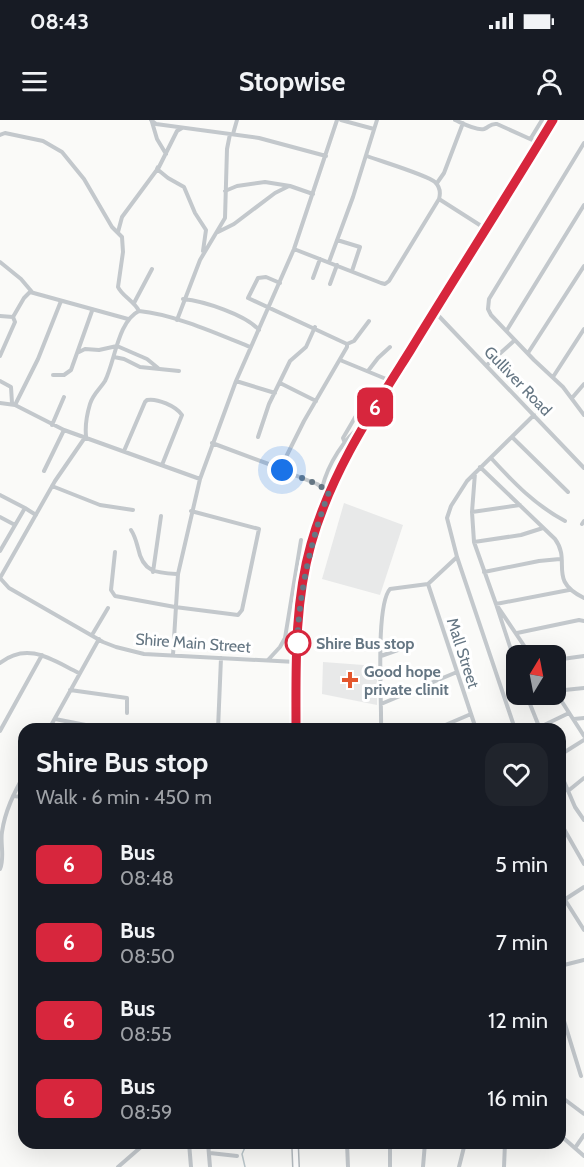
<!DOCTYPE html>
<meta charset="utf-8">
<style>
:root{--surface:#171b24;--page:#20242c;--text:#f1f3f6;--muted:#9ea1a6}
body{margin:0;font-family:Cabin,sans-serif;background:var(--page);color:var(--text);height:100vh;display:flex;flex-direction:column;font-size:22px;white-space:nowrap}
*{box-sizing:border-box;margin:0}
p{font-size:20px;color:var(--muted)}
.icon{flex:none;width:33px;height:33px;fill:none;stroke:currentColor;stroke-width:2;stroke-linecap:round;stroke-linejoin:round}
.map{position:relative;flex:1;overflow:hidden}
.panel{position:absolute;left:18px;top:603px;width:548px;height:426px;display:flex;flex-direction:column;background:var(--surface);border-radius:18px;box-shadow:0 6px 24px #0002}
.panel>*{flex:none}
.badge{padding:0 12px;border-radius:9px;font-size:21px;line-height:39px}
.needle{width:39px;rotate:10deg}
.buttons{position:absolute;left:506px;top:525px;display:grid;gap:12px}
.buttons a{display:grid;place-items:center;width:60px;height:60px;border-radius:12px;background:var(--surface);box-shadow:0 6px 24px #0002;font-size:30px}
.you{position:absolute;width:30px;height:30px;margin:-15px;border:4px solid #fff;border-radius:50%;background:#1a73e8;box-shadow:0 0 0 9px #1a73e833}
.map>.badge{position:absolute;translate:-50% -50%;box-shadow:0 0 0 3px #fff}
.round{display:grid;place-items:center;flex:none;width:63px;height:63px;border-radius:18px;background:var(--page)}
.overview{display:flex;align-items:center;justify-content:space-between;height:102px;padding:0 18px}
h1{font-size:28px;font-weight:700;line-height:45px}
ul{padding:0;list-style:none}
li{display:flex;align-items:center;gap:18px;height:78px;padding:0 18px}
li div{flex:1}
li b{display:block;font-size:22px}
li em{font-style:normal}
li .badge{min-width:66px;font-weight:700;text-align:center}
.status{display:flex;justify-content:space-between;align-items:center;height:42px;padding:0 30px;background:var(--surface);direction:ltr}
.status svg{height:16px;fill:currentColor}
header{display:flex;justify-content:space-between;align-items:center;height:78px;padding:0 18px;background:var(--surface);font-size:27px;font-weight:700}
.map>svg:first-child{display:block}
.built{fill:#e8e9e9}
.lines{fill:none;stroke-linecap:round;stroke-linejoin:round}
.stream{stroke:#bbc7cb;stroke-width:1.5}
.secondary-casing{stroke:#b3babf;stroke-width:8}
.minor{stroke:#c3c8cc;stroke-width:4}
.secondary{stroke:#fff;stroke-width:5}
.line-casing{stroke:#fff;stroke-width:14}
.line{stroke:#d7263d;stroke-width:9}
.walk{stroke:#657683;stroke-width:6;stroke-dasharray:0 10.8}
.stop-dot{fill:#fff;stroke:#d7263d;stroke-width:3}
.poi-dot{fill:#e4572e;stroke:#fff;stroke-width:2}
.labels{text-anchor:middle;dominant-baseline:central;stroke-width:6;stroke-linejoin:round;paint-order:stroke}
.street-label{font-size:16px;fill:#657683;stroke:#fff}
.stop-label{font-size:16px;font-weight:bold;fill:#657683;stroke:#fff;text-anchor:start}
.poi-label{font-size:16px;font-weight:bold;fill:#657683;stroke:#fff;text-anchor:start}
</style>
<div class="status"><b>08:43</b><svg viewBox="0 0 49 12"><path d="M0 12V9h3v3zM5 12V6h3v6zM10 12V3h3v9zM15 12V0h3v12zM26 1h20v11H26zM47 4h2v5h-2z"/></svg></div>
<header><svg class="icon" aria-label="menu" viewBox="0 0 24 24"><path d="M4 6h16M4 12h16M4 18h16"/></svg>Stopwise<svg class="icon" aria-label="person" viewBox="0 0 24 24"><circle cx="12" cy="8" r="4"/><path d="M4 21q1-7 8-7t8 7"/></svg></header>
<div class="map">
<svg width="584" height="1047" viewBox="0 0 584 1047">
<rect width="100%" height="100%" fill="#fafaf8"/>
<path class="built" d="M344,383L403,405L380,475L322,459Z
M323,542L377,546V585L322,574Z"/>
<g class="lines">
<path class="stream" d="M245,1047L242,1034L247,1023"/>
<defs>
<path id="secondary" d="M296,609C296,560 295,510 303,462C313,405 336,353 365,303L553,0
M295,1023L296,1047"/>
</defs>
<use href="#secondary" class="secondary-casing"/>
<path class="minor" d="M151,0L156,4L259,18L326,36
M341,0L374,9
M455,0C462,3 476,11 484,9C490,7 490,3 497,4L539,23
M152,2L157,19L166,34
M233,14L237,0
M0,15L5,13L43,21L62,32L84,59L112,107L122,117L123,132L118,167C122,176 134,181 139,191
M531,18L542,0
M584,23L489,179L488,189L491,195L534,240L563,267L584,295
M158,47L157,49L168,58L184,67L195,93L206,110L203,131
M437,63L444,53L463,3
M225,71L237,66L265,62L290,66L313,74
M439,79L486,109
M118,112L122,97L159,47L177,11L182,8
M218,112L234,104L275,73L289,66
M337,120L360,127L352,151
M294,129L381,163L385,164L389,161L439,79C441,72 440,67 435,62C427,55 380,41 367,36
M0,142L21,159L32,172
M329,142L353,77L377,0
M313,158L320,139
M330,164L337,145
M183,179C204,181 246,195 259,210
M134,183L152,149
M434,191L584,348
M0,196L13,197L24,178L30,172L128,199
M177,200L200,140L225,98L227,29L230,14
M507,210L584,85
M347,224L354,221L369,201
M79,232L85,229L99,230L117,226L147,239L158,248
M528,233L584,146
M0,236L15,202L13,197
M114,237L124,239L140,247L179,251
M340,240L391,261
M487,245L515,220
M368,251L378,238L390,227
M53,255H64L71,250L92,191
M553,257L584,209
M0,261L11,267L12,283
M236,261L275,273
M280,263L316,281
M572,278L584,264
M0,283L15,285L64,310L200,359
M15,285L38,239L61,181
M52,305L64,277
M258,317L269,284L290,241L306,227L315,207
M512,317L568,372
M212,323L274,346L282,345L304,301L347,227V224L248,178L258,158L266,157L280,163
M351,327L345,323L343,318L367,277
M124,331L145,282L147,280C157,278 176,286 182,295L162,345
M491,338C514,363 535,385 565,401
M279,346L282,350L317,364L329,372
M480,347L555,419C572,442 547,460 584,478
M44,351L64,310
M475,353L472,392L474,422L496,484L531,536
M52,366L100,385L133,390
M322,368C328,344 344,318 364,304L355,299
M0,375L25,388L0,431
M25,388L36,395
M472,392L520,385
M0,397L15,405
M582,404L584,401
M131,410C135,416 136,421 138,428C143,453 157,453 178,454
M474,422L521,415L543,408
M115,432L111,470L115,476L175,487L238,495L242,490L259,409L191,391
M153,452L161,396
M484,452L539,441L560,439
M0,458L55,361L86,316C85,306 87,294 90,284C93,274 100,269 105,261C115,241 118,201 139,191C173,194 218,214 250,227
M0,458L9,468L103,522L116,527L144,534L296,542
M428,464L476,609
M428,464L457,437
M517,513L579,500L584,501
M92,515L108,488
M173,535L178,454L200,359L236,261L294,129L337,0
M381,536L409,526
M268,540L280,527L285,518L301,420
M555,540L584,536
M0,543C28,521 52,540 79,553
M516,545L496,484L569,470
M70,570L127,578V593
M555,571L584,616
M555,571L584,568
M526,574L540,609
M381,584L457,552
M55,599L106,609
M574,599L584,598
M540,607L569,593
M49,609L99,519
M218,609L221,538
M381,609C382,583 375,486 390,469L428,464
M436,609L471,594
M515,609L457,437L447,398L451,386L467,361L534,295
M0,611L42,535
M560,635L584,620
M560,652L575,687L584,700
M568,671L584,658
M13,676L24,677
M560,702L584,744
M0,749C5,738 0,723 2,712C5,691 14,673 24,655
M560,772L584,810
M564,780L584,767
M560,846L584,840
M560,888L581,956
M560,976L584,994
M560,1015L584,1036
M189,1023L191,1047
M208,1023L210,1047
M347,1023L348,1047
M209,1028L216,1023
M575,1028L584,1015
M210,1033L237,1036
M118,1047L141,1027L150,1023
M390,1047V1023
M423,1047L425,1023
M459,1047L465,1023
M504,1047L505,1023"/>
<use href="#secondary" class="secondary"/>
</g>
<g class="lines">
<defs>
<path id="line" d="M296,609C296,548 294,484 311,424C331,353 371,293 410,231C457,154 506,78 553,0"/>
</defs>
<use href="#line" class="line-casing"/>
<use href="#line" class="line"/>
<path class="walk" d="M282,350L317,364L329,372C310,423 299,473 297,527L298,523"/>
</g>
<circle class="stop-dot" cx="298" cy="523" r="12"/>
<path class="poi-dot" d="M347 551h6v6h6v6h-6v6h-6v-6h-6v-6h6z"/>
<g class="labels">
<g class="street-label">
<text transform="translate(518 261) rotate(46)">Gulliver Road</text>
<text transform="translate(193 523) rotate(4)">Shire Main Street</text>
<text transform="translate(463 533) rotate(72)">Mall Street</text>
</g>
<g class="stop-label">
<text x="316" y="523">Shire Bus stop</text>
</g>
<g class="poi-label">
<text x="364" y="551">Good hope<tspan x="364" dy="18">private clinit</tspan></text>
</g>
</g>
</svg>
<div class="buttons">
<a><svg class="needle" viewBox="-14 -14 28 28"><path d="M0-13l5 13h-10z" fill="#e53935"/><path d="M0 13l5-13h-10z" fill="#9ea1a6"/></svg></a>
</div>
<div class="you" style="left:282px;top:350px"></div>
<b class="badge" style="left:375px;top:287px;background:#d7263d;color:#fff">6</b>
<section class="panel">
<div class="overview"><div><h1>Shire Bus stop</h1><p>Walk · 6 min · 450 m</p></div><a class="round"><svg class="icon" aria-label="heart" viewBox="0 0 24 24"><path d="M12 20l-8-8c-3-5 5-10 8-4 3-6 11-1 8 4z"/></svg></a></div>
<ul>
<li><span class="badge" style="background:#d7263d;color:#fff">6</span><div><b>Bus</b><p>08:48</p></div><em>5 min</em></li>
<li><span class="badge" style="background:#d7263d;color:#fff">6</span><div><b>Bus</b><p>08:50</p></div><em>7 min</em></li>
<li><span class="badge" style="background:#d7263d;color:#fff">6</span><div><b>Bus</b><p>08:55</p></div><em>12 min</em></li>
<li><span class="badge" style="background:#d7263d;color:#fff">6</span><div><b>Bus</b><p>08:59</p></div><em>16 min</em></li>
</ul>
</section>
</div>
